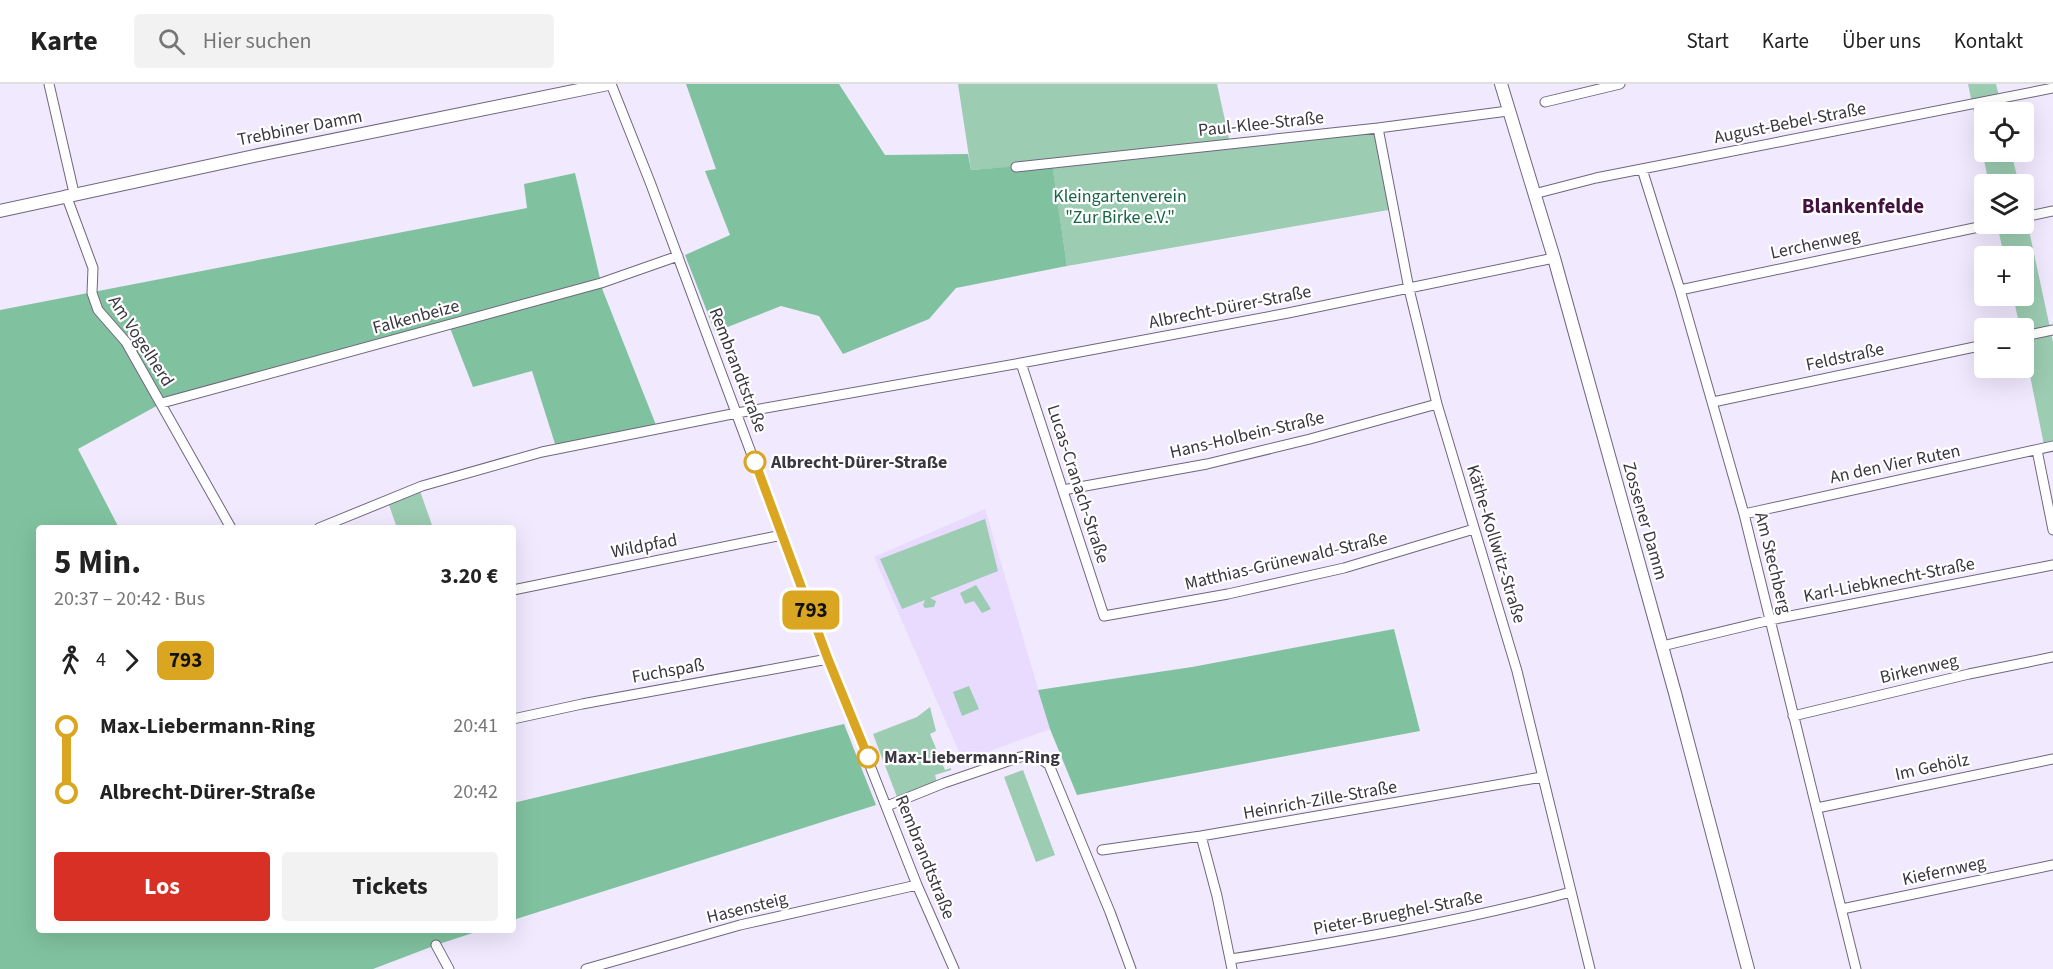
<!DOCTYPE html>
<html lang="de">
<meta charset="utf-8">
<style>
:root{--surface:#fff;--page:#f2f2f2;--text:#222;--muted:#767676;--line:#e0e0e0;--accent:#d93025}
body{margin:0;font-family:"Source Sans 3",sans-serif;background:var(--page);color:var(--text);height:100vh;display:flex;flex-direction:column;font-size:22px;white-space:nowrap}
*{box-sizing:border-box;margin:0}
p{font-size:20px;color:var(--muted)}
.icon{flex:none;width:33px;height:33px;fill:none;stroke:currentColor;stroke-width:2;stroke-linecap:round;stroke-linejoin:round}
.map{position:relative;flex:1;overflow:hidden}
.side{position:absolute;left:36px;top:441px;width:480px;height:408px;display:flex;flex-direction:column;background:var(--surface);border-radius:6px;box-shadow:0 6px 24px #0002}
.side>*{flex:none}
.badge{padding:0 12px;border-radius:9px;font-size:21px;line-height:39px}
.fabs{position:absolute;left:1974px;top:18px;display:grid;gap:12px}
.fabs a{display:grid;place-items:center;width:60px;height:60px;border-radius:6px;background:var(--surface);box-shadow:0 6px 24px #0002;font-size:30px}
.map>.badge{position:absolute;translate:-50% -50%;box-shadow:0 0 0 3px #fff}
.legs{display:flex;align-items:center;gap:9px;height:66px;padding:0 18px;font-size:20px}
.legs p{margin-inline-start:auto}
.summary{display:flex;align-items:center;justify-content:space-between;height:102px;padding:0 18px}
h1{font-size:33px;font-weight:700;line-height:45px}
.button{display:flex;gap:12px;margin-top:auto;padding:12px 18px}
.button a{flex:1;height:69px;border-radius:6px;background:var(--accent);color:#fff;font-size:24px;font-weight:700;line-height:69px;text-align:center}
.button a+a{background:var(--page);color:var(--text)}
ul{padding:0 18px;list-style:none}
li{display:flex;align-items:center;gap:21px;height:66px;font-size:22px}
li i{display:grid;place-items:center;width:9px;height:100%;margin:0 8px;background:currentColor}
li i::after{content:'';width:15px;height:15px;margin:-8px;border:4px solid;border-radius:50%;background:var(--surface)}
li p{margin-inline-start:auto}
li:first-child i{background:linear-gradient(#0000 50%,currentColor 0)}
li:last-child i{background:linear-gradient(currentColor 50%,#0000 0)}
header{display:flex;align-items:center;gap:36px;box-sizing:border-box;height:84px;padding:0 30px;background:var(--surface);border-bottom:2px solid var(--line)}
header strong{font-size:28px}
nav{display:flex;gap:33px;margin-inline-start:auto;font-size:21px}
.search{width:420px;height:54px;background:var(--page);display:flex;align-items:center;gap:15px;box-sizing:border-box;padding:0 21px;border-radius:6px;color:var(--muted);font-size:22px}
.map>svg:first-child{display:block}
.built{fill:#e9dbfd}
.green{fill:#9cccb2}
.forest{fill:#80c29f}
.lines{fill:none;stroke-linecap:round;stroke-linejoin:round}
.street-casing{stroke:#70667d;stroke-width:11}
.secondary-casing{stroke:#70667d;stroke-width:14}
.street{stroke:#fff;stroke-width:9}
.secondary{stroke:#fff;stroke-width:12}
.line-1-casing{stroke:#fff;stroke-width:14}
.line-1{stroke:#daa520;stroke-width:9}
.stop-1-dot{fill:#fff;stroke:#daa520;stroke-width:3}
.labels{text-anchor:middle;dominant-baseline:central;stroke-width:4.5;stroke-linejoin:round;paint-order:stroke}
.street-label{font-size:18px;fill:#3b3741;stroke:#fff}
.park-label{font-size:18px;fill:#176545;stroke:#fff}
.stop-label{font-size:18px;font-weight:bold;fill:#3b3741;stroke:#fff;text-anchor:start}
.quarter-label{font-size:21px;font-weight:bold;fill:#441241;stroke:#fff}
</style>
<header>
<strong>Karte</strong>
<div class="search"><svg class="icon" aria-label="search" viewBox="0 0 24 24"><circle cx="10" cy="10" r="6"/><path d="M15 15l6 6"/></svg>Hier suchen</div>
<nav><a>Start</a><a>Karte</a><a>Über uns</a><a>Kontakt</a></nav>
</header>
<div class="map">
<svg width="2053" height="885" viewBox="0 0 2053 885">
<rect width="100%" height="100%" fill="#f1e9fe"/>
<path class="built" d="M985,425L1050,645L963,677L874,473Z"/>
<path class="green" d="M958,0H1217L1230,59L1378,44L1394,125L1067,182L1052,80L971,86Z
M1968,0H1996L2003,28H1984V68H2011L2019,100H1989Z
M2024,123L2053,258V359L2044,361L2024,262V244H2020L2013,212H2024V172H2004L1997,140H2024Z
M420,407L433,444H397L388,418Z
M985,435L998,487L930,514L936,517L934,523L925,524L923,521L925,516L902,525L880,475Z
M976,501L991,525L982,529L974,517L965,520L960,509Z
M969,602L979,625L962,632L953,608Z
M930,623L936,647L930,650L945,686L951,684V686L935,691L937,699L897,713L873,650L917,633Z
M1023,686L1055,771L1036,778L1004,693Z"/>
<path class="forest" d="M686,0H839L885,71L968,70L971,86L1052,79L1067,182L956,204L929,235L843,270L819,232L781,222L715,248L685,171L730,151L705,87L716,85Z
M575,89L603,207L656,341L556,363L532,287L473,303L450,244L162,319L78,365L119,444H39V846H482L436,861L373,885H0V226L527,124L524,100Z
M1394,545L1420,647L1077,711L1050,645L1038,606L1192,583Z
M844,640L876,721L513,836V719Z"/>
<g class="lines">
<defs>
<path id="street" d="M49,0L74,109
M611,0L650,98L828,575L917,801L954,885
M1545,18L1620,0
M1378,44L1409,205L1437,320L1517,587L1590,885
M1016,83L1378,44L1508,27
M1642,85L1680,206L1744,430L1856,885
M1534,110L1596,94L2053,4
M66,111L93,184L92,209L98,226L126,258L231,444
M2024,133L2053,127
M1680,206L1993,140
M2024,252L2053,246
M1021,279L1104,532L1228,510L1344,484L1474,445
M1713,318L1984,261
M162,319L601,199L678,172
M2037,366L2053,446
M1063,406L1207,380L1310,355L1437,320
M1744,430L2053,362
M319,444L422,402L542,368L737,329L1021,279L1288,229L1554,174
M513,506L782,451
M1662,562L1770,536L2053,481
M1793,632L1969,590L2053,573
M513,635L582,620L828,575
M887,722L944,699L1020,673C1032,670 1040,673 1049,681L1110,828L1131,885
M1817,724L2053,675
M1201,752L1217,812L1232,885
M1102,766L1201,752L1542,693
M1842,825L2053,781
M436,861L449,885
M1231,875C1345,857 1459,838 1571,808
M586,885L740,841L917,801"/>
<path id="secondary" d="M1501,0L1554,174L1675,609L1748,885
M0,127L254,72L608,0"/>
</defs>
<use href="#street" class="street-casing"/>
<use href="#secondary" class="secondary-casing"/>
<use href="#street" class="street"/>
<use href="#secondary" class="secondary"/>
</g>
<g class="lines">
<defs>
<path id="line-1" d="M755,378L828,575L868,673"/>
</defs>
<use href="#line-1" class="line-1-casing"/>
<use href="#line-1" class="line-1"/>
</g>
<g class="stop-1-dot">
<circle cx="755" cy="378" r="10"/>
<circle cx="868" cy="673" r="10"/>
</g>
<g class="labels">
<g class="street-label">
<text transform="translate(1790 39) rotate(-11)">August-Bebel-Straße</text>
<text transform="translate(1261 40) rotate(-6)">Paul-Klee-Straße</text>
<text transform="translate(300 44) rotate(-11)">Trebbiner Damm</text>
<text transform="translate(1815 160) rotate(-12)">Lerchenweg</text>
<text transform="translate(1230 223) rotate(-11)">Albrecht-Dürer-Straße</text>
<text transform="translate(416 233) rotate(-15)">Falkenbeize</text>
<text transform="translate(141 257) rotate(57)">Am Vogelherd</text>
<text transform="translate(1845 273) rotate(-12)">Feldstraße</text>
<text transform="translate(738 286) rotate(69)">Rembrandtstraße</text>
<text transform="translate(1247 351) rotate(-13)">Hans-Holbein-Straße</text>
<text transform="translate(1895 380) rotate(-12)">An den Vier Ruten</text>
<text transform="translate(1078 400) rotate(72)">Lucas-Cranach-Straße</text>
<text transform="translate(1645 437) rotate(74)">Zossener Damm</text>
<text transform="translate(1496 460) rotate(73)">Käthe-Kollwitz-Straße</text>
<text transform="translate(644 462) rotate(-11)">Wildpfad</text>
<text transform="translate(1286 477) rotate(-13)">Matthias-Grünewald-Straße</text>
<text transform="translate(1773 479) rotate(76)">Am Stechberg</text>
<text transform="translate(1889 496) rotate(-11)">Karl-Liebknecht-Straße</text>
<text transform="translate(1919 585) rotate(-13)">Birkenweg</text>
<text transform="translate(668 587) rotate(-10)">Fuchspaß</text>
<text transform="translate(1932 683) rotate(-12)">Im Gehölz</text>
<text transform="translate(1320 716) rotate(-10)">Heinrich-Zille-Straße</text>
<text transform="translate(925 773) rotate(68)">Rembrandtstraße</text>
<text transform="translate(1944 787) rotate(-12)">Kiefernweg</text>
<text transform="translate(747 824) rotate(-14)">Hasensteig</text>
<text transform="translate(1398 829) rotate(-11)">Pieter-Brueghel-Straße</text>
</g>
<g class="park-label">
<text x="1120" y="112">Kleingartenverein<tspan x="1120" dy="21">"Zur Birke e.V."</tspan></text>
</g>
<g class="stop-label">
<text x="771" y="378">Albrecht-Dürer-Straße</text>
<text x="884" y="673">Max-Liebermann-Ring</text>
</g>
<g class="quarter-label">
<text x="1863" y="122">Blankenfelde</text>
</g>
</g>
</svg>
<div class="fabs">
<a><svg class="icon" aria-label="locate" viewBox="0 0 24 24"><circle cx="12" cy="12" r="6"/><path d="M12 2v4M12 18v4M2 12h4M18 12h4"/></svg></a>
<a><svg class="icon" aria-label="layers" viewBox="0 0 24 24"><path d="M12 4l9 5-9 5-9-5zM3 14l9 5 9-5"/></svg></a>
<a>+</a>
<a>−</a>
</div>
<b class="badge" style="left:811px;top:526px;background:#daa520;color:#111">793</b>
<section class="side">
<div class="summary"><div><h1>5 Min.</h1><p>20:37 – 20:42 · Bus</p></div><b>3.20 €</b></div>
<div class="legs"><svg class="icon" aria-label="walk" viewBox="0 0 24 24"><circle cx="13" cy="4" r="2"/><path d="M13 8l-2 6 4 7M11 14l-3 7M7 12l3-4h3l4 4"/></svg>4<svg class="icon" aria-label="forward" viewBox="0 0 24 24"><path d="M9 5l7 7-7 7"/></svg><b class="badge" style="background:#daa520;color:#111">793</b></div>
<ul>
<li><i style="color:#daa520"></i><b>Max-Liebermann-Ring</b><p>20:41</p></li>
<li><i style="color:#daa520"></i><b>Albrecht-Dürer-Straße</b><p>20:42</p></li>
</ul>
<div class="button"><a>Los</a><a>Tickets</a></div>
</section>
</div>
